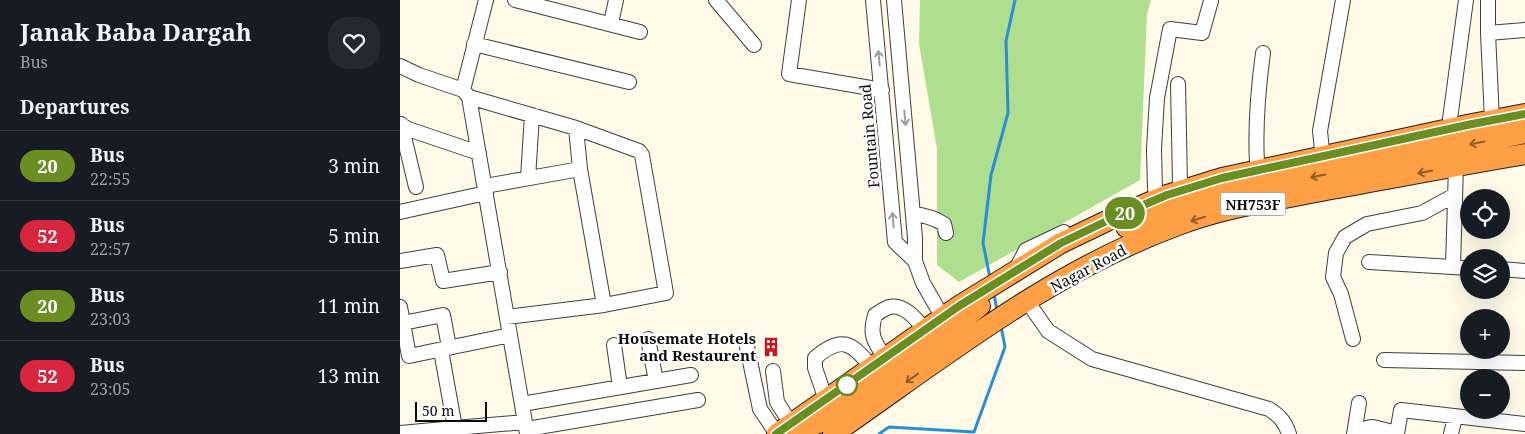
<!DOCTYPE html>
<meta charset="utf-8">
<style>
:root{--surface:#171b24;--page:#242831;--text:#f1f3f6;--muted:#9ea1a6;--line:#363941}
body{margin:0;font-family:"Noto Serif",serif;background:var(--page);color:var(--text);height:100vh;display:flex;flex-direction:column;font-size:19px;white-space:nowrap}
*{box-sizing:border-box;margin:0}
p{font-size:16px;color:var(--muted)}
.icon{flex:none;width:28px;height:28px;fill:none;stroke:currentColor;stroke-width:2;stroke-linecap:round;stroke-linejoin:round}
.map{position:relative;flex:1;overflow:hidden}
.sheet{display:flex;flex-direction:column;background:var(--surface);width:400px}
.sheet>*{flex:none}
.badge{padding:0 10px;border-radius:16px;font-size:18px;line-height:32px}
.buttons{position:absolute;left:1060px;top:189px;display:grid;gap:10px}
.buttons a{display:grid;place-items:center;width:50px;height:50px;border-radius:50%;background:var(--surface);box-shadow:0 5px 20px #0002;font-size:25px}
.scale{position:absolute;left:15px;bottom:12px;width:72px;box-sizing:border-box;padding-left:5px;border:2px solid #0b0b0b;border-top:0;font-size:14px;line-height:18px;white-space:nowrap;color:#0b0b0b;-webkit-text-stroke:4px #fff;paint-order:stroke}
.map>.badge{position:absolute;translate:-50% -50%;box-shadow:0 0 0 2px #fff}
h2{padding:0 20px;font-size:19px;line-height:45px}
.round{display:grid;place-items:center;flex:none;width:52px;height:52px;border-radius:20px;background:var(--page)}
.overview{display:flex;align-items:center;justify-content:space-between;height:85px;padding:0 20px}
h1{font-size:24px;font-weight:700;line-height:38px}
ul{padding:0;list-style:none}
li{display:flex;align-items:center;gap:15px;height:70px;padding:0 20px;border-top:1px solid var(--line)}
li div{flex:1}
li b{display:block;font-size:19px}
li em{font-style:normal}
li .badge{min-width:55px;font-weight:700;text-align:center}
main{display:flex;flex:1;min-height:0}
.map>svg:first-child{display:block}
.forest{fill:#afde8e}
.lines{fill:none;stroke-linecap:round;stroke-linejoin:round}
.stream{stroke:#2a8dd7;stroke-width:3}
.minor-casing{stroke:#3e3e3e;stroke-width:16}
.highway-casing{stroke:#1c1c1c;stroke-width:22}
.minor{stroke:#fff;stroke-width:14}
.highway{stroke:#ffa046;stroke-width:20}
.oneway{stroke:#9d9d9d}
.oneway2{stroke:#915d2b}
.line-casing{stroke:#fff;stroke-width:11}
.line{stroke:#6b8e23;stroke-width:8}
.stop-dot{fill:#fff;stroke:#6b8e23;stroke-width:2.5}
.labels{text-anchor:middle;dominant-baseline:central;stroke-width:5;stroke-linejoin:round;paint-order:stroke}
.shield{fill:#fff;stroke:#545454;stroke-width:1}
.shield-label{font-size:14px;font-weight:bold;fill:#0b0b0b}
.street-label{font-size:15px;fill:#0b0b0b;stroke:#fff}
.poi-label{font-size:15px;font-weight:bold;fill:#0b0b0b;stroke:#fff;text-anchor:end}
</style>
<main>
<section class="sheet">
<div class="overview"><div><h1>Janak Baba Dargah</h1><p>Bus</p></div><a class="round"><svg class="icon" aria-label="heart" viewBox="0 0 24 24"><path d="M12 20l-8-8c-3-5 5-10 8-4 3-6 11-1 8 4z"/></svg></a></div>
<h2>Departures</h2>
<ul>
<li><span class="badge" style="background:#6b8e23;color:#fff">20</span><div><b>Bus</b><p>22:55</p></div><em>3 min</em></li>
<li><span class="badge" style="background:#d7263d;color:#fff">52</span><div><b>Bus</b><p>22:57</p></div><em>5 min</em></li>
<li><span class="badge" style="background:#6b8e23;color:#fff">20</span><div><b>Bus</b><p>23:03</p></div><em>11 min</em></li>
<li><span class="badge" style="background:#d7263d;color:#fff">52</span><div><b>Bus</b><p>23:05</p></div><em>13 min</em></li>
</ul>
</section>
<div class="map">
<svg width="1125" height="434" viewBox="0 0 1125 434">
<rect width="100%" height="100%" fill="#fffbe8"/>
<path class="forest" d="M520,0H751L747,14L740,180L559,282L537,265V149L519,44Z"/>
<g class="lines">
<path class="stream" d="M590,278L583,243L591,175L608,113L606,41L615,0
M594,294L597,310
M479,434L489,427L574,432L605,347L601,326"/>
<defs>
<path id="minor" d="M115,0L240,32
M316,0L354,45
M399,0L389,74L482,90
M473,0L495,242L515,261
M494,0L515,238V261L523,283L543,318
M1088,0V33L1092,120
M211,23L216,0
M1088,33L1125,30
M74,44L229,82
M0,66L19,75L63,90L69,97L127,434
M778,84L780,184
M63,90L86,0
M69,97L176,128L239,151L242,155L266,293L204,305L180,169L176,128
M1050,119L1066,0
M0,124L8,129L79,153
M1,124L16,187
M922,150L920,131L943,0
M857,163C855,126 858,90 863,53
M128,178L132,115
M85,186L180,169
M755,189L754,149L757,98L770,29L802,33L811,1
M0,212L86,193
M513,214C525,215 534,218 544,224L546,233
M0,261L37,255L43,281L100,272
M969,262L1069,268
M1053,267L1056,166
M1101,269L1125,271
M615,271L626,250L664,232
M627,301L648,331L692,359L869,409C880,416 885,422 889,434
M0,307L9,356L110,335
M107,317L204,305
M3,323L43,315L49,347
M248,339L256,381
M953,339L941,294L933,277L936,253L945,237L967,224L1022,213L1055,195
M346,342L360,409L377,434
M214,345L220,387
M42,356L55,428L125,422
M485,358C474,341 469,335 475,315C479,312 484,309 489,307C504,303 517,320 525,330
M984,360L1125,363
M373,371L377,402L391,424
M426,400L415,368V358C441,335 452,342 472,368
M122,404L291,375
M127,429L298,400
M0,433L55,428L56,434
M954,434L959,403
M962,434L967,428L973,427L997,433
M997,434L1001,410L1125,424
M1051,434L1055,417"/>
<path id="highway" d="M726,227L762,213L799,201L1125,133
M377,434L559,306L661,243L715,217L767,195L822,178L1072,124L1125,114
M398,434L410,426L429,419L490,377L580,306
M433,434C543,358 650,272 778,225C825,207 876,200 926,190C992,178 1059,165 1125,154"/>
</defs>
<use href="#minor" class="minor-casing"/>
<use href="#highway" class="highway-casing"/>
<use href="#minor" class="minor"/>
<use href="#highway" class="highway"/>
</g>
<defs><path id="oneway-shaft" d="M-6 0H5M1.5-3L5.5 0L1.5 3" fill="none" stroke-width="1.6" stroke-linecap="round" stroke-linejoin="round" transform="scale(1.25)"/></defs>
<g class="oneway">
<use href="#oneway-shaft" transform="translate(479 58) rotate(-95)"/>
<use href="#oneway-shaft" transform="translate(505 118) rotate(85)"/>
<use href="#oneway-shaft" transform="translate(493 220) rotate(-95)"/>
</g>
<g class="oneway2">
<use href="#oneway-shaft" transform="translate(1077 143) rotate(169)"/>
<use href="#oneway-shaft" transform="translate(1025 172) rotate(169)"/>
<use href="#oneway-shaft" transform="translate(918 176) rotate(168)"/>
<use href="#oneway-shaft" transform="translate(798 219) rotate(163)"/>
<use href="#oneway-shaft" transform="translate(512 378) rotate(144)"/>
</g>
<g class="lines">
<defs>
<path id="line" d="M376,434L559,306L661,243L715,217L767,195L822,178L1072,124L1125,114"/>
</defs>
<use href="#line" class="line-casing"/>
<use href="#line" class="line"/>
</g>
<defs>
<symbol id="building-bare" viewBox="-9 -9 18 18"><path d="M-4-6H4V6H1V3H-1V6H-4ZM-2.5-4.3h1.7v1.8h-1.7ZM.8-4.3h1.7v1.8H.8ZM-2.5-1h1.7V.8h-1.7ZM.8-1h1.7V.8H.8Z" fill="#c4191d" stroke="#fff" stroke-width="2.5" paint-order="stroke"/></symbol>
</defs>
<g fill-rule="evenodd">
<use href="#building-bare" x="357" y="333" width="28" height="28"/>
</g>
<circle class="stop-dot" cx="447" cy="385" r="10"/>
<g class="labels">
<rect class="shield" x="820.5" y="192.5" width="65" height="23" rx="4"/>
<g class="shield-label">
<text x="853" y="204">NH753F</text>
</g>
<g class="street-label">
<text transform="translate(469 136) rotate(-95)">Fountain Road</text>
<text transform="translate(688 268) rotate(-28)">Nagar Road</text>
</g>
<g class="poi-label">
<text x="356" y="338">Housemate Hotels<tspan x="356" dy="17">and Restaurent</tspan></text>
</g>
</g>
</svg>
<div class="buttons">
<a><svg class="icon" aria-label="locate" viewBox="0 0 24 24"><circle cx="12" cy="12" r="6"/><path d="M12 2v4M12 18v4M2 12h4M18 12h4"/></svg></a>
<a><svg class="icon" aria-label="layers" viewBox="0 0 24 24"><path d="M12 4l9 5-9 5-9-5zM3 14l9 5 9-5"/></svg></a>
<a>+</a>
<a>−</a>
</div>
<div class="scale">50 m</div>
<b class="badge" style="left:725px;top:213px;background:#6b8e23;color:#fff">20</b>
</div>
</main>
